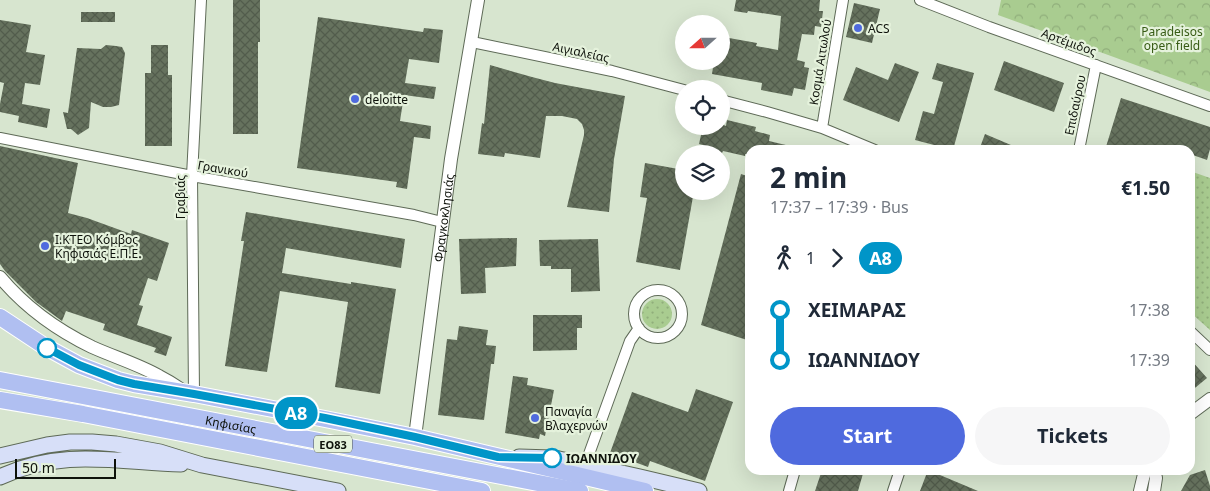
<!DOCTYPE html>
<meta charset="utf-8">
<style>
:root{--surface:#fff;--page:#f6f6f7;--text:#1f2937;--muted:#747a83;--accent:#4f6ade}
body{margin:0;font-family:"Noto Sans",sans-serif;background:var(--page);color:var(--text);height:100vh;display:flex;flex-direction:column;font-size:19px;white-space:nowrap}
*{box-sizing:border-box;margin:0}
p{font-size:16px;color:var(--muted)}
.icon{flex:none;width:28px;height:28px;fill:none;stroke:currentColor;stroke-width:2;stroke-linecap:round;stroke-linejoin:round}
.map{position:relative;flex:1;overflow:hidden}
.drawer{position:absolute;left:745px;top:145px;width:450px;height:330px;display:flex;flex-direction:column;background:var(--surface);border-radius:15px;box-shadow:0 5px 20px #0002}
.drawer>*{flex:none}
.badge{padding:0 10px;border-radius:16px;font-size:18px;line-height:32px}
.needle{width:32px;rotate:249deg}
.controls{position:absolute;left:675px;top:15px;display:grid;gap:10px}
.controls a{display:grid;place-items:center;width:55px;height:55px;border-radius:50%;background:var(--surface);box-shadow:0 5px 20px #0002;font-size:25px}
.scale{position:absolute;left:15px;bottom:12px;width:101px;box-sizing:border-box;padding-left:5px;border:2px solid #0e120b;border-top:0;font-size:14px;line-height:18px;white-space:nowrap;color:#0e120b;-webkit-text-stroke:4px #e5f2dc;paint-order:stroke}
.map>.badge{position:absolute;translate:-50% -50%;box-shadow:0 0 0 2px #fff}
.legs{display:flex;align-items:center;gap:8px;height:55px;padding:0 25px;font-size:16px}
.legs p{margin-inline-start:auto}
.summary{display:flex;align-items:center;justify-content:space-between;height:85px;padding:0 25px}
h1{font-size:28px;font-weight:700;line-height:38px}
.primary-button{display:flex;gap:10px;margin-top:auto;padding:10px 25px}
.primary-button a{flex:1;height:58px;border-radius:30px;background:var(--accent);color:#fff;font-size:20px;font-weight:700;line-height:58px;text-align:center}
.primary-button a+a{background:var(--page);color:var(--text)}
ul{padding:0 25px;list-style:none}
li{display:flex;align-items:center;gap:18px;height:50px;font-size:19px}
li i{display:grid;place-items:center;width:8px;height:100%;margin:0 6px;background:currentColor}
li i::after{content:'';width:12px;height:12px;margin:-6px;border:4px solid;border-radius:50%;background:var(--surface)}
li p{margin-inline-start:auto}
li:first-child i{background:linear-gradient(#0000 50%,currentColor 0)}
li:last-child i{background:linear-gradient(currentColor 50%,#0000 0)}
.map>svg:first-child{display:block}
.grass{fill:url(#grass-dots)}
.park{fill:url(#park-crowns)}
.building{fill:url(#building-cross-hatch)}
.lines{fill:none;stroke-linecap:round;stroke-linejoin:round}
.minor-casing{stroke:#5e6a57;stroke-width:12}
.tertiary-casing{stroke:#5e6a57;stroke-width:14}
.secondary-casing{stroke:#5e6a57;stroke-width:17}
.primary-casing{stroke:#fff;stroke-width:18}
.minor{stroke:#fff;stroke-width:10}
.tertiary{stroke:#fff;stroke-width:12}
.secondary{stroke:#d7dff8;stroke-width:15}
.primary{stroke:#b0bff1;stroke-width:16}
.line-1-casing{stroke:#fff;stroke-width:11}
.line-1{stroke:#0095c8;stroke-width:8}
.poi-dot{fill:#4f6ade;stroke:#e5f2dc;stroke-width:2}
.stop-1-dot{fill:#fff;stroke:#0095c8;stroke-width:2.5}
.labels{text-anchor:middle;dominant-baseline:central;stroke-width:4.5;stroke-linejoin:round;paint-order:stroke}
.shield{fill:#e5f2dc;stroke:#4e554a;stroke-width:1}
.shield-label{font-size:11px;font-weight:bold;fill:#0e120b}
.poi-label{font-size:12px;fill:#0e120b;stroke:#e5f2dc;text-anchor:start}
.park-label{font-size:12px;fill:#375b14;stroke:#e5f2dc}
.street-label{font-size:12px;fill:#0e120b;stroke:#e5f2dc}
.stop-label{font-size:12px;font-weight:bold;fill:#0e120b;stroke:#e5f2dc;text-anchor:start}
</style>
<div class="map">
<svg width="1210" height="491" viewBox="0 0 1210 491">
<defs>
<pattern id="grass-dots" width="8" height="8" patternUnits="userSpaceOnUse" patternTransform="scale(1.25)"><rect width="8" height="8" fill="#a9cc90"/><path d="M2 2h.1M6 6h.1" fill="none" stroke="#90ae7b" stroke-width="1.8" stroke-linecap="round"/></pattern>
<pattern id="park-crowns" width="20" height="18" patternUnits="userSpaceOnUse" patternTransform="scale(1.25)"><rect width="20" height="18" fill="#a9cc90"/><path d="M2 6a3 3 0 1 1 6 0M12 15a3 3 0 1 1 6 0" fill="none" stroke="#90ae7b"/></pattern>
<pattern id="building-cross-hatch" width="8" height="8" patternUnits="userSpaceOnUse" patternTransform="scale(1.25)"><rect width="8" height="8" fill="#66725e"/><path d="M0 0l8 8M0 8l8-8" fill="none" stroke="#525c4c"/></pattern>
</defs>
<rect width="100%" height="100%" fill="#d7e5cf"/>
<path class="grass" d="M1190,171L1210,178V330L1190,312Z
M642 314a15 15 0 1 1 30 0a15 15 0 1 1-30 0Z"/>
<path class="park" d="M1001,0H1210V92L998,15Z"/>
<path class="building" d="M233,0H260V42H258V134H233Z
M736,0H820L819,11H823L821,27L815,26L814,35L802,34L797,60L805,62L804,67L809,68L805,90L794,88L792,96L761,90L762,83L712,74L714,61H721V42L728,44L729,38L757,43L756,46L778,50L781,16L748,11L747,13L734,11Z
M854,3L880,9L872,43L846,37Z
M81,12H115V22H81Z
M318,17L423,32L424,28L443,30L439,63L409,59L405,83L436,87L434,99L404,95L400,121L431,126L430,139L414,137L407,189L396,187L397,182L297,168Z
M0,20L31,25L26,52L45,55L40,85L25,83L22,104L50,109L47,128L18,122L19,116L0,112V104L4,83L0,82Z
M106,45L116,46L122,47L125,53L119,105L111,107H103L91,102L89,128L78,135L71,129H67L63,112L68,113L77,48L101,49Z
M151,45H168V75H172V146H145V73H151Z
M1004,61L1064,83L1054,112L994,90Z
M895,63L919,72L899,122L843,100L856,67L888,80Z
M937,63L974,73L953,150L915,140L923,111L934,114L943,82L932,79Z
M490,65L532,77L555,83L625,96L614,159L609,212L567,207L584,135V130L582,124L577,119L562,116H546L540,158L505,153L504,157L478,154L482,123L484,124Z
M1121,98L1210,127V149L1207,160L1190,154V150H1105Z
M727,120L756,127L755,131L770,135L769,141L790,146L789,150H750V155L745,154V156L723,151L722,153L702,148L703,145L699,144L703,126H721V124L726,126Z
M985,134L1023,150H979Z
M0,146L78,163L68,213L87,218L131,234L132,230L169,243L157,281L148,278L139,305L143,306L137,325L172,337L166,356L154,352L156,348L103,330L105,324L66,311L62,321L36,302L5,271L0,264Z
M645,163L684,170V191H694L680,270L636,262L647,198L640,197Z
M741,174L750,177V341L701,325Z
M246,212L405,239L401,268L286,248L282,273L351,284V282L396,289L380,394L335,387L348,302L280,291L267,372L225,366L244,241H241Z
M517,238L516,266L485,268L486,293L461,294L459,239Z
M598,239L600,291L571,292V269H551V266H540L539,240Z
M533,315H582V328H577V350L533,351Z
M459,326L488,330L486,345L496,346L494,364H491L484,420L438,415L447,339L457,340Z
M1190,359L1207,378L1190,392Z
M513,376L528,378L527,385L554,390L545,436L540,434L539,439L505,433Z
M696,389L733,402L705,481L650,461L648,467L610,453L632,392L688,412Z
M822,470H864L858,491H815Z
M928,470L978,491H920Z
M1205,470L1210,486V491H1181L1190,475Z"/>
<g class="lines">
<defs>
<path id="minor" d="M920,0L989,27L1210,106
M472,42L612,71L684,90
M721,100L767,112L822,128L875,150
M822,128L843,0
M0,138L192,176L414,215L442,222
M1079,150L1096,65
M634 314a24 24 0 1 1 48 0a24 24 0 1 1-48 0Z
M1190,331L1210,350
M194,394L192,176L201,0
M585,465L630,341L639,328
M789,491L795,470
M893,491L900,470"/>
<g id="tertiary">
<path d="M0,277C25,307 57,330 92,347C114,357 138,364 159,376C167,380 175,385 182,390"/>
<path d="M1190,414L1210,399"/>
<path id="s1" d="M415,437L451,159L478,0"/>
<path d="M1140,491L1145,470"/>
<path d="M1154,491L1156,478L1154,470"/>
</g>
<path id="secondary" d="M0,456L47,445L70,442H92L116,444L160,452L202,465L338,491
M519,457L552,458L559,459L640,477L699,491
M0,477C60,448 118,462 181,464"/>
<g id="primary">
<path d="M0,317L44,346L79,365L118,380L134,384L194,394L325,419L415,437L645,491"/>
<path id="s2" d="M0,380L580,491"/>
<path d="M0,400L83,414L482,491"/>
</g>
</defs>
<use href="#minor" class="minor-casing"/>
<use href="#tertiary" class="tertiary-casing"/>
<use href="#secondary" class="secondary-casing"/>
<use href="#primary" class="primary-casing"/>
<use href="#minor" class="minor"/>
<use href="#tertiary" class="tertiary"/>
<use href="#secondary" class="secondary"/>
<use href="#primary" class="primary"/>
</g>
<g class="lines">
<defs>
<path id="line-1" d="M47,348L79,365L118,380L134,384L194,394L325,418L415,437L498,457L552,458"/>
</defs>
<use href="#line-1" class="line-1-casing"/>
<use href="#line-1" class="line-1"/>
</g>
<g class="poi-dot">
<circle cx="858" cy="28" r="5"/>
<circle cx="355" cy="99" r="5"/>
<circle cx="45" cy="246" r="5"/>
<circle cx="535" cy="418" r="5"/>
</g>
<g class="stop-1-dot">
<circle cx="47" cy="348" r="9"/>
<circle cx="552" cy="458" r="9"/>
</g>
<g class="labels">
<rect class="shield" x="314" y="435.5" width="38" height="17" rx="4"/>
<g class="shield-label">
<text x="333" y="444">ΕΟ83</text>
</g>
<g class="poi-label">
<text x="868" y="28">ACS</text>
<text x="365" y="99">deloitte</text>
<text x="55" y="239">Ι.ΚΤΕΟ Κόμβος<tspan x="55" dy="14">Κηφισιάς Ε.Π.Ε.</tspan></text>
<text x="545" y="411">Παναγία<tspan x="545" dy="14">Βλαχερνών</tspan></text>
</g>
<g class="park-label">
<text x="1172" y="31">Paradeisos<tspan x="1172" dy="14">open field</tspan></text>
</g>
<g class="street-label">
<text transform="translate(1069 42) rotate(20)">Αρτέμιδος</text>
<text transform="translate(581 52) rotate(12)">Αιγιαλείας</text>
<text transform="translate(820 62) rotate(-81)">Κοσμά Αιτωλού</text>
<text transform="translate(1075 105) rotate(-78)">Επιδαύρου</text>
<text transform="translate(223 169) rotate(10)">Γρανικού</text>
<text transform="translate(180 197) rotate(-90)">Γραβιάς</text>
<text stroke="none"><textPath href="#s1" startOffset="221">Φραγκοκλησιάς</textPath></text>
<text stroke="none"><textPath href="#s2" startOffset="235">Κηφισίας</textPath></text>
</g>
<g class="stop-label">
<text x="566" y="458">ΙΩΑΝΝΙΔΟΥ</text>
</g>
</g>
</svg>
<div class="controls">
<a><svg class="needle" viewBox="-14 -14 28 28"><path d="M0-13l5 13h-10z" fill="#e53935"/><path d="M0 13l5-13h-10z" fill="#747a83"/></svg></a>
<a><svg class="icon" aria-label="locate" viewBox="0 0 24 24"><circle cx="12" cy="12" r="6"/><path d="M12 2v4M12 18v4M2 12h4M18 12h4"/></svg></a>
<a><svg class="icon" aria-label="layers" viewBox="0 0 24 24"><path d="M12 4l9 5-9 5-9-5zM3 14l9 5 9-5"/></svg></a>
</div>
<div class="scale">50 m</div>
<b class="badge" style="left:296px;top:413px;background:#0095c8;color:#fff">A8</b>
<section class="drawer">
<div class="summary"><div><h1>2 min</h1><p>17:37 – 17:39 · Bus</p></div><b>€1.50</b></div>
<div class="legs"><svg class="icon" aria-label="walk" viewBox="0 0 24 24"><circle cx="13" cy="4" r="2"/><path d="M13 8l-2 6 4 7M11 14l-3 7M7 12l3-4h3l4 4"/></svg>1<svg class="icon" aria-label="forward" viewBox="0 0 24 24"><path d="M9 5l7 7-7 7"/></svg><b class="badge" style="background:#0095c8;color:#fff">A8</b></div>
<ul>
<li><i style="color:#0095c8"></i><b>ΧΕΙΜΑΡΑΣ</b><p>17:38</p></li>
<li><i style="color:#0095c8"></i><b>ΙΩΑΝΝΙΔΟΥ</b><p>17:39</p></li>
</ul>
<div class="primary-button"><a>Start</a><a>Tickets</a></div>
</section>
</div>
